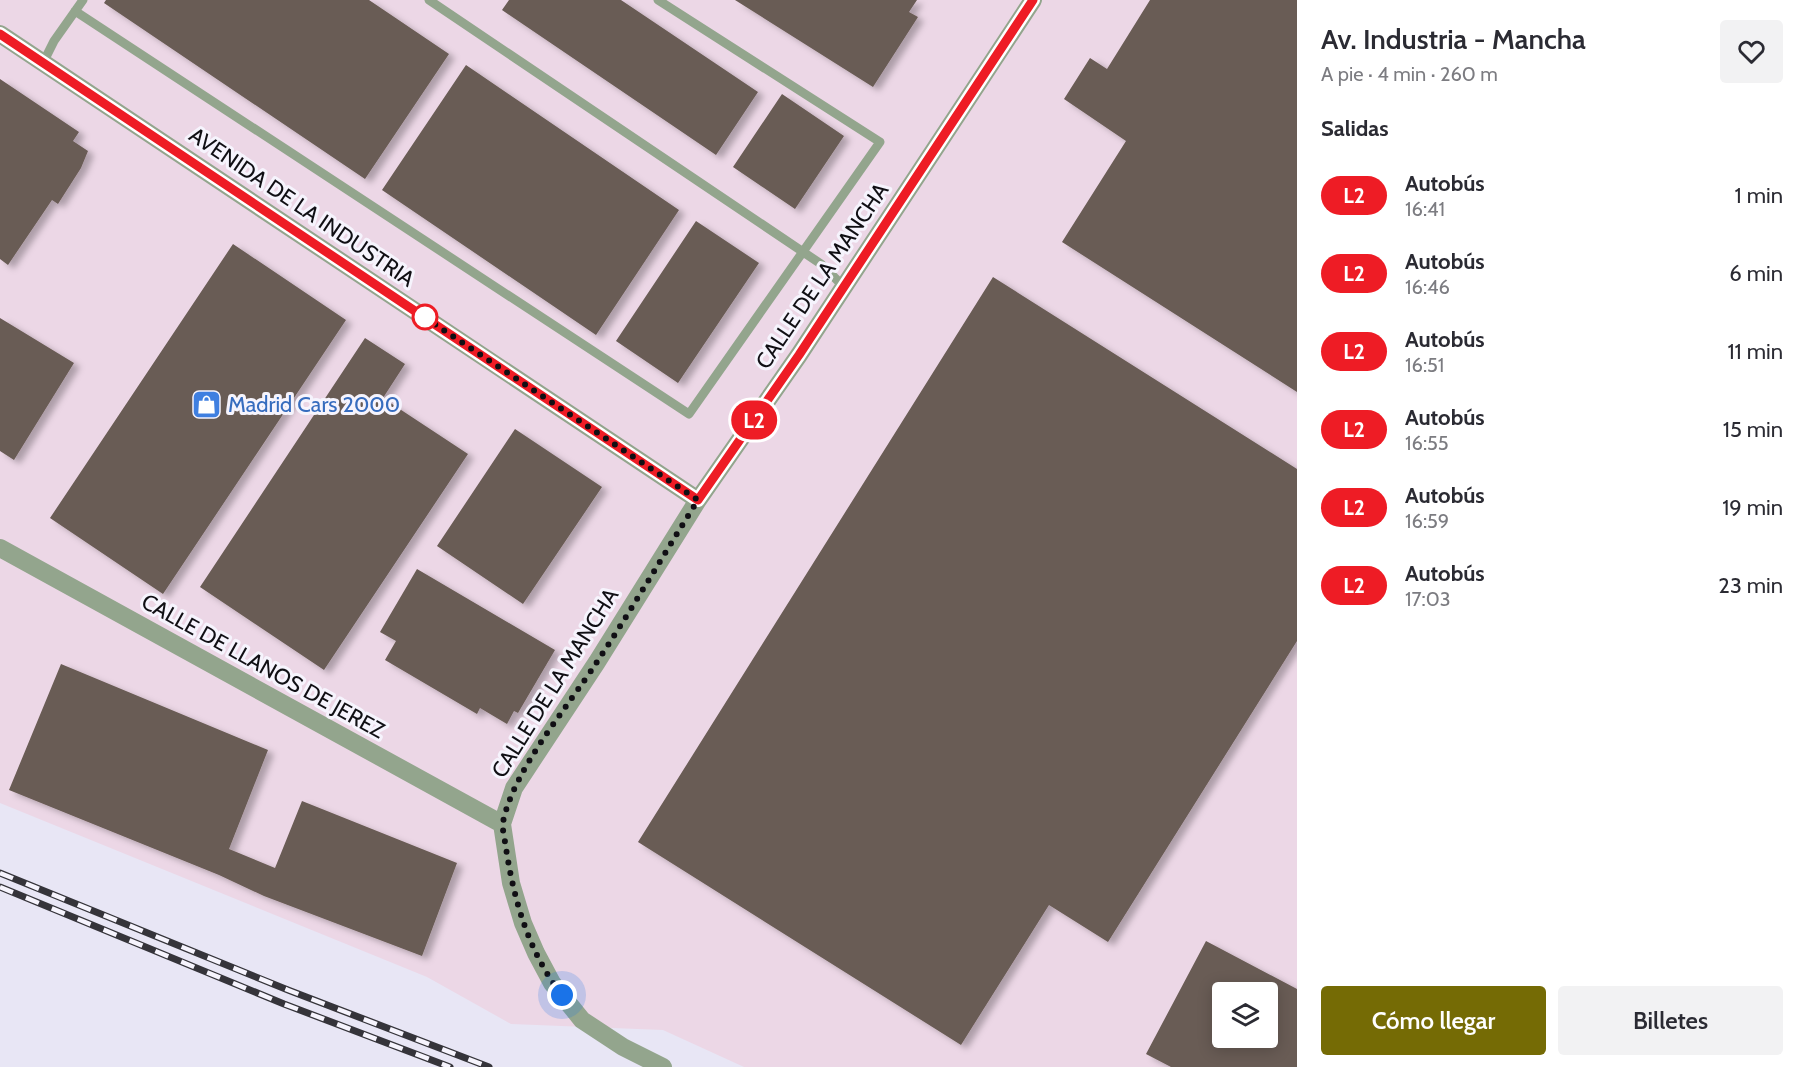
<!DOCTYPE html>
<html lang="es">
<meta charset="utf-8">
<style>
:root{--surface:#fff;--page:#f2f2f3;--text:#2b2b33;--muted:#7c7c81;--accent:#756b05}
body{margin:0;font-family:Cabin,sans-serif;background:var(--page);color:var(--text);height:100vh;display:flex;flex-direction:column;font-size:22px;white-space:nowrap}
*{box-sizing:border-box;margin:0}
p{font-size:20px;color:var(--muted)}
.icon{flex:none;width:33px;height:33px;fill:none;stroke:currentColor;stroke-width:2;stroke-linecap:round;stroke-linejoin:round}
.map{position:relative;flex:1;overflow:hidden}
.drawer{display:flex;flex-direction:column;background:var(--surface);width:510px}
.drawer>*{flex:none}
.badge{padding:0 12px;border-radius:20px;font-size:21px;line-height:39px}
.buttons{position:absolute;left:1212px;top:982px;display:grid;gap:12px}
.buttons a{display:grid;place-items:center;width:66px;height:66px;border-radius:6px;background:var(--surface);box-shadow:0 3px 15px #0003;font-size:30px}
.you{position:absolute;width:30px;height:30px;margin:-15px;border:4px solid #fff;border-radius:50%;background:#1a73e8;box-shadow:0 0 0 9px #1a73e833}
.map>.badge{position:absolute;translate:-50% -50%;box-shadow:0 0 0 3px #fff}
h2{padding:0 24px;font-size:22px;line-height:54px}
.round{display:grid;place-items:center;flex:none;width:63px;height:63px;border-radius:6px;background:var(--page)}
.summary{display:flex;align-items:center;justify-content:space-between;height:102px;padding:0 24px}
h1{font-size:28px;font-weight:600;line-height:45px}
.button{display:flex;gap:12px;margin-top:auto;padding:12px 24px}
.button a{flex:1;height:69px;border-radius:6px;background:var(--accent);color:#fff;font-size:24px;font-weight:600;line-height:69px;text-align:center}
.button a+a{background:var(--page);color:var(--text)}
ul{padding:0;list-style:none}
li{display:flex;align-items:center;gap:18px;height:78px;padding:0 24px}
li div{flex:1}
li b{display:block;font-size:22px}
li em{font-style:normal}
li .badge{min-width:66px;font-weight:700;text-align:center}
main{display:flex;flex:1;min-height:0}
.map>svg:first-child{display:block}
.industrial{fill:#ecd7e6;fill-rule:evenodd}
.building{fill:#695b54;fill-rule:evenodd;filter:url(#shadow)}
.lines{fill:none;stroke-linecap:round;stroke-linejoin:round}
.lane{stroke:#93a58d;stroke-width:9}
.street{stroke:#93a58d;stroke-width:18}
.rail-casing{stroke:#35343a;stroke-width:7}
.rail{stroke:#f6f4fd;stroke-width:4.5;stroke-dasharray:14;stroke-linecap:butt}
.line-casing{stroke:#fff;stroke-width:14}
.line{stroke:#ee1c25;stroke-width:9}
.walk{stroke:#100f14;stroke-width:6;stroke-dasharray:0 10.8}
.stop-dot{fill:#fff;stroke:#ee1c25;stroke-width:3}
.labels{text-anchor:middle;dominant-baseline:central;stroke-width:6;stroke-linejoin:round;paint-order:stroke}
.street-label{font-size:22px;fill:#100f14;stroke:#f6f4fd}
.shop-label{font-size:22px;fill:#366cbe;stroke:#f6f4fd;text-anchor:start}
</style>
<main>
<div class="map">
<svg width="1297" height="1067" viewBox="0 0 1297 1067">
<defs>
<filter id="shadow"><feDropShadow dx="6" dy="4" stdDeviation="3" flood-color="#0004"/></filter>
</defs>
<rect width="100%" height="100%" fill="#e8e6f5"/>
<path class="industrial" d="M0,0H1297V1067H744L663,1030L511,1024L427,977L0,803ZM1222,993H1268V1038H1222Z"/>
<path class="building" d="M106,0H369L449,54L365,179L104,3Z
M509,0H621L758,92L716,155L502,10Z
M735,0H917L909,12L918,17L873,87Z
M1150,0H1297V392L1062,242L1126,141L1064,99L1090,58L1107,69Z
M466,65L679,210L596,335L382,190Z
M0,79L79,132L73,141L88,151L81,168L58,204L52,200L8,265L0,259Z
M782,94L844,136L795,209L733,167Z
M696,221L759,263L678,383L616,341Z
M233,244L346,320L163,594L50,518Z
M993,277L1297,469V641L1108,942L1049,905L961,1045L638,842Z
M0,318L74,363L14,460L0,451Z
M365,338L405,364L383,398L468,454L324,670L200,587Z
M515,429L602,487L523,604L437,546Z
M417,569L555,650L518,713L514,711L507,724L480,708L477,714L385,660L396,641L380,632Z
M61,664L268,750L229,849L275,868L302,801L457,863L422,956L264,896L219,875L9,790Z
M1206,941L1297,989V1067H1171L1146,1054ZM1222,993H1268V1038H1222Z"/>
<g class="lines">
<path class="lane" d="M429,0L821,264L844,287
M75,11L689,414L880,142L658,0
M43,63L54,41L83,0"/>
<path class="street" d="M0,34L698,500
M0,548L502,824
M663,1067L623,1047L582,1020L552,983L536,953L523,923L511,883L502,824L514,788L597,662L698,500L799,355L1033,0"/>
<defs>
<path id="rail" d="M0,873L288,990L489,1067
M0,887L284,1004L450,1067"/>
</defs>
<use href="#rail" class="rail-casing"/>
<use href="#rail" class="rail"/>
</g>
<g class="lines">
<defs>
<path id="line" d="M0,34L698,500L799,355L1033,0"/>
</defs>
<use href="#line" class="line-casing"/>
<use href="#line" class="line"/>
<path class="walk" d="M425,317L421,315L698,500C664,554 632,609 597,662C567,708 514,769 503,822C502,830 505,840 506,848C514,901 529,953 562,995"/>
</g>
<defs>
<symbol id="shop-square" viewBox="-11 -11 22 22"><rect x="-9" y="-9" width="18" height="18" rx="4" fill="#3f7fe0" stroke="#f6f4fd"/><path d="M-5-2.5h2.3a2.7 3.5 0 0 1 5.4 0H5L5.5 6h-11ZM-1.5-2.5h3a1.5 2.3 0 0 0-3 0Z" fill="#fff"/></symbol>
</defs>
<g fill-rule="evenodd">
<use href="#shop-square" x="190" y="388" width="33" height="33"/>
</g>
<circle class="stop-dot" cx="425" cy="317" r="12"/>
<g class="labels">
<g class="street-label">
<text transform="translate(302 207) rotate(34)">AVENIDA DE LA INDUSTRIA</text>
<text transform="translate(822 276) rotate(-56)">CALLE DE LA MANCHA</text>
<text transform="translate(263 666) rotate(29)">CALLE DE LLANOS DE JEREZ</text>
<text transform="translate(555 683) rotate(-58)">CALLE DE LA MANCHA</text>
</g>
<g class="shop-label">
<text x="228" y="404">Madrid Cars 2000</text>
</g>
</g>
</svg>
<div class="buttons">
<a><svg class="icon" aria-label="layers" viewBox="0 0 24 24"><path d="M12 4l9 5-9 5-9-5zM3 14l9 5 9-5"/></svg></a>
</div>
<div class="you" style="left:562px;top:995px"></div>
<b class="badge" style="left:754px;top:420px;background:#ee1c25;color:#fff">L2</b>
</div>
<section class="drawer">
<div class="summary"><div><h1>Av. Industria - Mancha</h1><p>A pie · 4 min · 260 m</p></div><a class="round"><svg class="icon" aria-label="heart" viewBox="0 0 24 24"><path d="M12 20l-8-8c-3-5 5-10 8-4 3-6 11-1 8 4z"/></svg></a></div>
<h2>Salidas</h2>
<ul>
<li><span class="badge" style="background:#ee1c25;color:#fff">L2</span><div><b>Autobús</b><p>16:41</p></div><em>1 min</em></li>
<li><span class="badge" style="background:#ee1c25;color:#fff">L2</span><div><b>Autobús</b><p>16:46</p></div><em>6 min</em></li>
<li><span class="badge" style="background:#ee1c25;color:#fff">L2</span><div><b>Autobús</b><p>16:51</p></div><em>11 min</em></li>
<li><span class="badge" style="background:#ee1c25;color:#fff">L2</span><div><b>Autobús</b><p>16:55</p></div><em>15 min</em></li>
<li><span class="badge" style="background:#ee1c25;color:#fff">L2</span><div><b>Autobús</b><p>16:59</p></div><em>19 min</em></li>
<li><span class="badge" style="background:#ee1c25;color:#fff">L2</span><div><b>Autobús</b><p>17:03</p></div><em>23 min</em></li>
</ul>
<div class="button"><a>Cómo llegar</a><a>Billetes</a></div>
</section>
</main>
